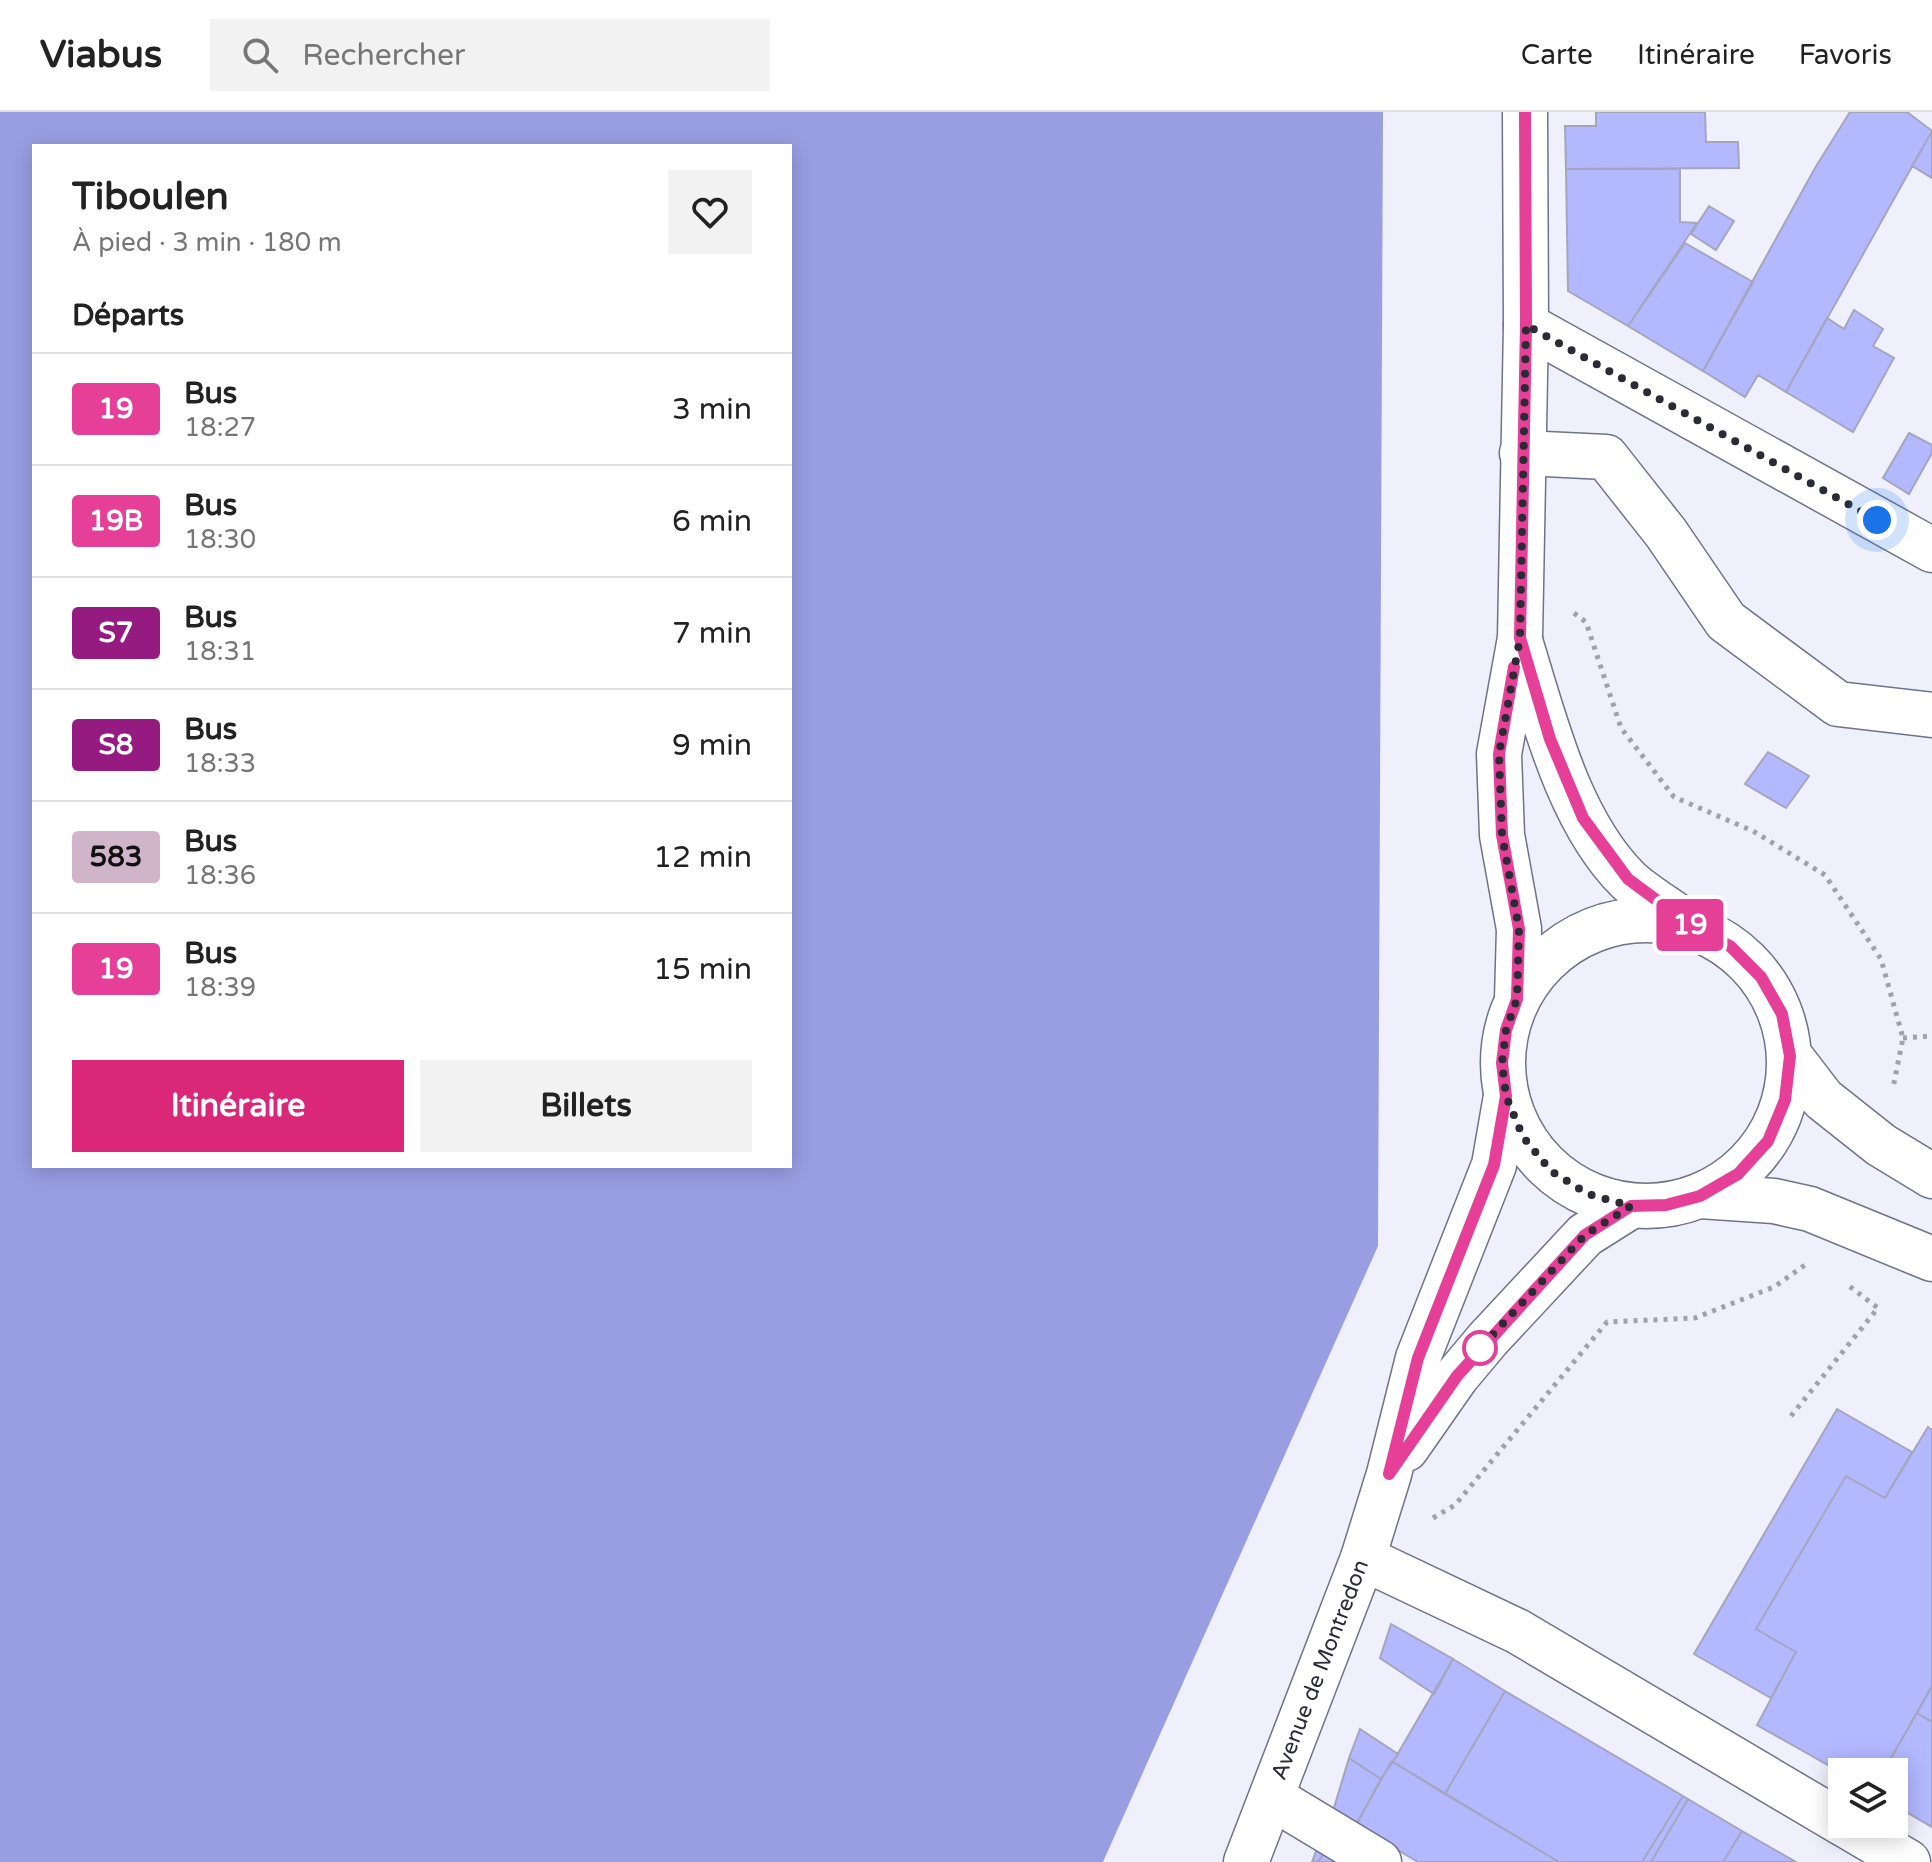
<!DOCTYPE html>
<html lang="fr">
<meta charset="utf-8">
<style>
:root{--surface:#fff;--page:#f2f2f2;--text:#222;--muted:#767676;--line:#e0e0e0;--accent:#db2777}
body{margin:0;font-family:"Varela Round",sans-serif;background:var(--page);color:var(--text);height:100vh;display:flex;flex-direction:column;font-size:30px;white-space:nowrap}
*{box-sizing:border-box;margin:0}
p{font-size:26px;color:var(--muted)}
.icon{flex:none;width:44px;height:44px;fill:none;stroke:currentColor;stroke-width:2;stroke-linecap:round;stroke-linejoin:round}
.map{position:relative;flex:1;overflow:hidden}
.panel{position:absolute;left:32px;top:32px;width:760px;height:1024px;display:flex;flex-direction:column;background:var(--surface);border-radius:0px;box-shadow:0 4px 20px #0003}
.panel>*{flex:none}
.badge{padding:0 16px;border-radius:6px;font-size:28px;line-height:52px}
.buttons{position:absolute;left:1828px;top:1646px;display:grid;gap:16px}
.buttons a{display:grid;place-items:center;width:80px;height:80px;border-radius:0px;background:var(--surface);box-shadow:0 4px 20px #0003;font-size:40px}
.you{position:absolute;width:40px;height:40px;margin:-20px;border:6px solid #fff;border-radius:50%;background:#1a73e8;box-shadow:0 0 0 12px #1a73e833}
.map>.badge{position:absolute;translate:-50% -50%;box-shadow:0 0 0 4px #fff}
h2{padding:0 40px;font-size:30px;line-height:72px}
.round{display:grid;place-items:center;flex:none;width:84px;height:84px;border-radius:0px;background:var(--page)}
.summary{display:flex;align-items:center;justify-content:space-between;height:136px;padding:0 40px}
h1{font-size:38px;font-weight:800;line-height:60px}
.button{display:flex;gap:16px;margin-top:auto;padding:16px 40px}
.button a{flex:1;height:92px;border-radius:0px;background:var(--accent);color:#fff;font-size:32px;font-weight:800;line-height:92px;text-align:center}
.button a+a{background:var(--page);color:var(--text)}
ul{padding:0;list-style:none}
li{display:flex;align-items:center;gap:24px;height:112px;padding:0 40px;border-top:2px solid var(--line)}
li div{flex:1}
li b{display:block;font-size:30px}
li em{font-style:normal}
li .badge{min-width:88px;font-weight:700;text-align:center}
header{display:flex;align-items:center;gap:48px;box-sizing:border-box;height:112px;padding:0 40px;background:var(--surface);border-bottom:2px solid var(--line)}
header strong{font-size:38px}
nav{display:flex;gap:44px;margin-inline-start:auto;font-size:28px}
.search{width:560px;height:72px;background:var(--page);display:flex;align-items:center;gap:20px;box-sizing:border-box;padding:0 28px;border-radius:0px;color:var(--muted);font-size:30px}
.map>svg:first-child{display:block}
.water{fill:#999ee3;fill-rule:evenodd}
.building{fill:#b3b8ff;stroke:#a3a6be;stroke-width:2}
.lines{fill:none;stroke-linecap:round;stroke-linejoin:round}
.minor-casing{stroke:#707289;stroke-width:47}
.path{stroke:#a0a1ac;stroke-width:5;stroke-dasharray:4 6;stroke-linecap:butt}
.minor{stroke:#fff;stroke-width:44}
.line-casing{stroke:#fff;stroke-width:18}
.line{stroke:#e53f97;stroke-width:12}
.walk{stroke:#2a2b35;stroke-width:8;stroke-dasharray:0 14.4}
.stop-dot{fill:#fff;stroke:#e53f97;stroke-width:4}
.labels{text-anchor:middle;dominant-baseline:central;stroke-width:6;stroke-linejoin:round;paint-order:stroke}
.street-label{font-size:22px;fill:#2a2b35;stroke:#fff}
</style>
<header>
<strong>Viabus</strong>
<div class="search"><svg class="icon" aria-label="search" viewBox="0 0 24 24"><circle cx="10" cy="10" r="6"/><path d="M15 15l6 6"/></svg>Rechercher</div>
<nav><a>Carte</a><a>Itinéraire</a><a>Favoris</a></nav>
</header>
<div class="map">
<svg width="1932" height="1750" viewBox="0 0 1932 1750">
<rect width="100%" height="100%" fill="#eff0fb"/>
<path class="water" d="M0,0H1383L1378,1134L1103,1750H0ZM34,34H790V1054H34Z"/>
<path class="building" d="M1596,0H1705L1706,30H1738L1739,56L1566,57L1565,14H1596Z
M1850,0H1907L1932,19L1786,280L1758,263L1745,285L1703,259L1815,56Z
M1932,19V66L1912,54Z
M1566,57H1680V110L1697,111L1628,214L1568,179Z
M1709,94L1734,109L1716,138L1691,122Z
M1685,131L1753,170L1703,259L1628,214Z
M1854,198L1883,217L1873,234L1894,246L1853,320L1786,280L1827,206L1844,217Z
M1909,321L1932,333V341L1909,382L1883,366Z
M1768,640L1809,664L1786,696L1745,672Z
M1837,1297L1912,1340L1885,1386L1846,1364L1756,1517L1796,1540L1771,1586L1694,1542Z
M1928,1315L1932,1318V1574L1883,1660L1842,1661L1757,1613L1796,1540L1756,1517L1846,1364L1885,1386Z
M1391,1512L1453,1547L1434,1582L1380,1546Z
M1453,1547L1505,1579L1445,1682L1393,1650Z
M1932,1574V1610L1917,1601Z
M1505,1579L1683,1684L1642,1750H1559L1445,1682Z
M1917,1601L1932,1610V1715L1894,1693V1660H1883Z
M1360,1617L1398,1642L1381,1667L1349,1646Z
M1349,1646L1381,1667L1356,1713L1333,1699Z
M1391,1650H1393L1559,1750H1418L1356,1713Z
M1683,1684L1688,1687L1651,1750H1642Z
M1688,1687L1742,1719L1723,1750H1651Z
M1742,1719L1796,1750H1723Z
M1318,1734L1325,1739L1319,1749L1312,1750Z
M1325,1739L1342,1750H1318Z"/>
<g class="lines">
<defs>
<g id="minor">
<path d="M1526,213L1932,438"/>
<path d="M1522,341L1606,345L1666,421L1726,509L1838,592L1932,603"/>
<path d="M1521,532C1545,610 1569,709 1628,768C1645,784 1669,797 1688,812"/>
<circle cx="1646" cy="951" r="143"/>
<path d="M1517,887L1519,817L1502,723L1499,642L1520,526L1526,213L1525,0"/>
<path d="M1790,944L1823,987L1881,1033L1932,1064"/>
<path d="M1700,1084L1774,1089L1810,1097L1932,1147"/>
<path d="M1406,1337L1457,1264L1488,1227L1585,1123L1631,1094"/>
<path d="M1363,1446L1517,1519L1842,1711"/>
<path d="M1273,1686L1379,1750"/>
<path d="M1844,1712L1908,1750"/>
<path id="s1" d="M1246,1750L1363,1446L1389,1362L1418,1246L1494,1053L1506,984"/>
</g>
</defs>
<use href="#minor" class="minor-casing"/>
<path class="path" d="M1574,501L1586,510L1621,616L1674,685L1753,719L1825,763L1881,847L1903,926L1893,976
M1903,926L1932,924
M1791,1304L1878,1196L1849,1174
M1433,1406L1455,1393L1607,1210L1695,1206L1774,1175L1805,1153"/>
<use href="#minor" class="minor"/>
</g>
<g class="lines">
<defs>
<path id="line" d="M1514,555L1499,642L1502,723L1519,817L1517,887L1506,918L1502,951L1506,984L1494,1053L1418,1246L1389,1362L1457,1264L1585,1123L1631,1094L1666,1093L1700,1084L1738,1062L1768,1029L1785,988L1790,944L1782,902L1761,865L1730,834L1693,815L1628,767L1583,706L1550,627L1520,526L1526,213L1525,0"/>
</defs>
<use href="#line" class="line-casing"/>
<use href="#line" class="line"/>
<path class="walk" d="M1480,1236L1472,1245L1585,1123L1631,1094L1588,1082L1551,1059L1523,1025L1506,984L1502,951L1506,918L1517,887L1519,817L1502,723L1499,642L1520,526L1526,213L1877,408"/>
</g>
<circle class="stop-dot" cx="1480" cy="1236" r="16"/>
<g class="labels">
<g class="street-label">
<text stroke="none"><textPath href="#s1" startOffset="206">Avenue de Montredon</textPath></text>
</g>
</g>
</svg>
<div class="buttons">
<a><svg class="icon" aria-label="layers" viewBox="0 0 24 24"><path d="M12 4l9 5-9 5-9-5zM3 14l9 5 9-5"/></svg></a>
</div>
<div class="you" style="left:1877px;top:408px"></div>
<b class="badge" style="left:1690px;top:813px;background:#e53f97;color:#fff">19</b>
<section class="panel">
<div class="summary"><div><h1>Tiboulen</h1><p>À pied · 3 min · 180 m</p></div><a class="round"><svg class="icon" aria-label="heart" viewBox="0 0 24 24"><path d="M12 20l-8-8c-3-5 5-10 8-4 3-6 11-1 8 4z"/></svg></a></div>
<h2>Départs</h2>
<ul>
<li><span class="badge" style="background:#e53f97;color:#fff">19</span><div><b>Bus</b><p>18:27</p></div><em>3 min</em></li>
<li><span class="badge" style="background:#e53f97;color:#fff">19B</span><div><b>Bus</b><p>18:30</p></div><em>6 min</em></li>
<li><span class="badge" style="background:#951b81;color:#fff">S7</span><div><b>Bus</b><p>18:31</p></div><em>7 min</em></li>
<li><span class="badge" style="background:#951b81;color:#fff">S8</span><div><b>Bus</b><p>18:33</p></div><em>9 min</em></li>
<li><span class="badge" style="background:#d0b4ca;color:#111">583</span><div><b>Bus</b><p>18:36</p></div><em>12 min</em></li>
<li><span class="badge" style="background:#e53f97;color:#fff">19</span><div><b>Bus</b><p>18:39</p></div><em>15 min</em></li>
</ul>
<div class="button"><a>Itinéraire</a><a>Billets</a></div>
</section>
</div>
